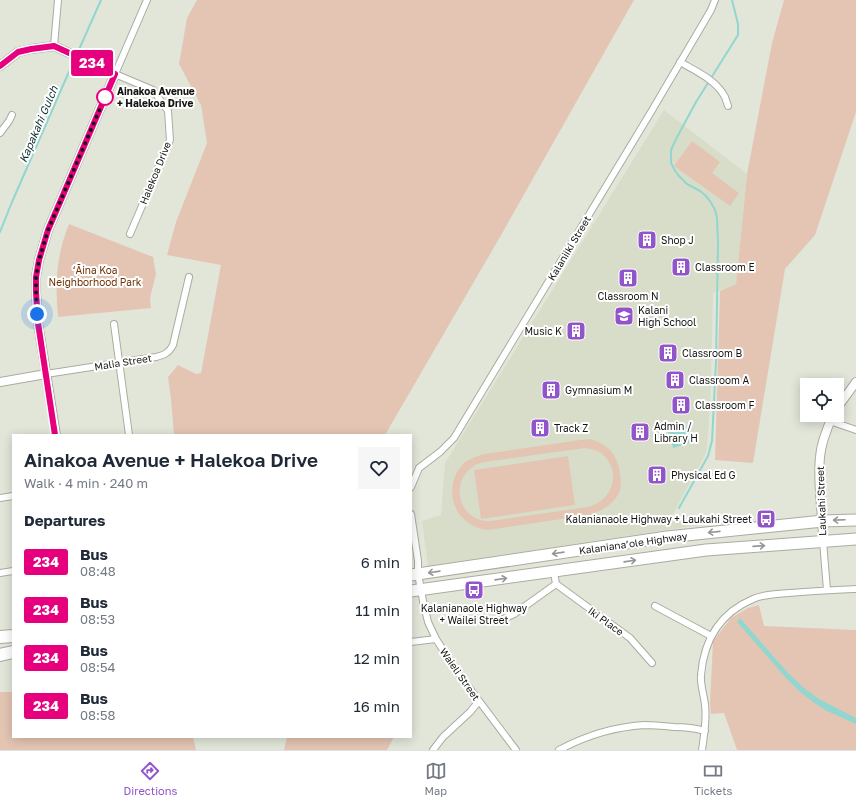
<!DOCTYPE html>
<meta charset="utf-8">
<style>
:root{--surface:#fff;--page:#f6f6f7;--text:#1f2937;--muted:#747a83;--line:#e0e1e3;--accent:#9254ca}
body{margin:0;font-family:"Golos Text",sans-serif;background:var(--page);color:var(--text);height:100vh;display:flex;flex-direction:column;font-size:15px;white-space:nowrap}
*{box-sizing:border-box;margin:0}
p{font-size:13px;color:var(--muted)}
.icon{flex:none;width:22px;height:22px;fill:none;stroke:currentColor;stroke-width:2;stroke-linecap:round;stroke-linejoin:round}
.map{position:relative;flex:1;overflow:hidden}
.details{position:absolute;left:12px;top:434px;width:400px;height:304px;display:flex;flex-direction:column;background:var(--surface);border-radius:0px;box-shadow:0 2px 10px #0003}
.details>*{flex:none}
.badge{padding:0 8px;border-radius:3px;font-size:14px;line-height:26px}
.buttons{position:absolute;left:800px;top:378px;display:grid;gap:8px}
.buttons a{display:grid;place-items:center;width:44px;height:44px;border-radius:0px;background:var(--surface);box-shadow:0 2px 10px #0003;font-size:20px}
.you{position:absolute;width:20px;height:20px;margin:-10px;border:3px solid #fff;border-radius:50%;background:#1a73e8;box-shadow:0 0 0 6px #1a73e833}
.map>.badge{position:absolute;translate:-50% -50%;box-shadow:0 0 0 2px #fff}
h2{padding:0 12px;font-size:15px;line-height:36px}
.round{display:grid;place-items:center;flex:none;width:42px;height:42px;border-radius:0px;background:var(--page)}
.head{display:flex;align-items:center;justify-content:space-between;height:68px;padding:0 12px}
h1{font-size:19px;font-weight:600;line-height:30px}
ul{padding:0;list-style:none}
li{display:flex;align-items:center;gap:12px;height:48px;padding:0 12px}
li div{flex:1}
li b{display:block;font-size:15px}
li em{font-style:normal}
li .badge{min-width:44px;font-weight:700;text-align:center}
.tabs{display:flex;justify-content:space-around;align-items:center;height:56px;border-top:1px solid var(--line);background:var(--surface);font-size:11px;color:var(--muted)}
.tabs a{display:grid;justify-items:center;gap:2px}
.tabs .current{color:var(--accent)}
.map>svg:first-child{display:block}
.built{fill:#d8ddc9}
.green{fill:#e4c5b4;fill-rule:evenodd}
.water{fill:#91d6cf}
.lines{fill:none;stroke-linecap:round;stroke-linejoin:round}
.stream{stroke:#91d6cf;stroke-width:2}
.minor-casing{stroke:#a9aca0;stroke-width:8}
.tertiary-casing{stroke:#a9aca0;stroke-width:10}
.trunk-casing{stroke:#a9aca0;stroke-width:13}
.motorway-casing{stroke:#a9aca0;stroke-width:14}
.minor{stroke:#fff;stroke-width:6}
.tertiary{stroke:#fff;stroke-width:8}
.trunk{stroke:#fff;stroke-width:11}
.motorway{stroke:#fff;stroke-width:12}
.oneway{stroke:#969694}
.line-casing{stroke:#fff;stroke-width:9}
.line{stroke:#e6007e;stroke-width:6}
.walk{stroke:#151612;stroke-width:4;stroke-dasharray:0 7.2}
.stop-dot{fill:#fff;stroke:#e6007e;stroke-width:2}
.labels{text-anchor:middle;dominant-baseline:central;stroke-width:4;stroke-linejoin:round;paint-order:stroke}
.stop-label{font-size:10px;font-weight:bold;fill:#151612;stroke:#fff;text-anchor:start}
.street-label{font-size:10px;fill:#151612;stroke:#fff}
.poi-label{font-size:10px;fill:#151612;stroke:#fff;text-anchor:start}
.park-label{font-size:10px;fill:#6d3104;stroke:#fff}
.water-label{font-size:11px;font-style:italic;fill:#113431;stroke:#fff}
</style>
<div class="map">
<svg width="856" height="750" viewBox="0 0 856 750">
<rect width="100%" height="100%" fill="#e2e6d9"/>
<path class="built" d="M664,110L747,174L736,284L713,293L711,384L708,437L706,453L672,516L684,523L699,525L428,566L422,521L441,515L445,463Z"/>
<path class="green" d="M197,0H634L500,237L385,435H174L171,399L168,377L178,365L196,374L201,373L221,265L167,255L176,222L207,143L201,105L179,64L187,18Z
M784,0H856V112L815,235L785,269L753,463L715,460L720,291L736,284L747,174L772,43Z
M692,141L720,162L712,173L739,193L730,206L674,166Z
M69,224L153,257L156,274L150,298L151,308L58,317C55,283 56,256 69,224Z
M590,439C608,444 618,455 620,474C621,478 621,485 620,490C616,503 602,511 589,515L488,530C482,529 476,528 470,524C450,512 446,483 462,465C467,459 476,457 484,454L580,440ZM585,448C591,449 597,450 602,454C623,472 612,502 587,507L491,521C483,521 477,520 471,515C455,503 456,477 473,467C476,464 481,463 484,462Z
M568,456L575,505L481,519L474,470Z
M759,605L764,626L856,630V750H737L724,713L711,714L710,703L713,641L731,618L748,608Z
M0,692H13V737H193L196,750H0Z
M287,737H394L387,750H284Z"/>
<path class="water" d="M689,425L693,442L673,448L668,431Z
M740,618L789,674L804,688L819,699L856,718V724L825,710L813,702L799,691L787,679L737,622Z"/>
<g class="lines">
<path class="stream" d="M77,54L101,0
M0,232L12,202L75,58
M679,508L708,456L712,441L716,362L718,243L717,218L715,210L710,201L705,195L700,191L687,184L678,175L674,169L671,163V150L676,139L696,102L738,35V24L732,0"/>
<defs>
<path id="minor" d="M54,46L58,0
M680,62C696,71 716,80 725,97C726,100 727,103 728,106
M0,133L9,121L12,115
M130,234L170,140L168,111L153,90L115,74L147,0
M114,324L129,435
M46,374L156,357C164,355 169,353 173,345L189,277
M830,421L856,430
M411,487L419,468L440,452L454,438L651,112L711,10L715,0
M0,498L13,496
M411,514L418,561V574L423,601L428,622L436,639L458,673L516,750
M823,541L827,590
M554,572L556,584L630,638L652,663
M0,573L13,571
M655,606L711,636
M501,620L514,614L556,584
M411,642L436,639
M433,750L443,737L470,712L479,701
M559,750C585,736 614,727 644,725C654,725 664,726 674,727C685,727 695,728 705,731
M702,750C704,735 707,720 705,705C704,695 700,684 701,675C704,639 720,613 753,599C764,594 777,594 789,593C811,591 834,590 856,589"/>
<path id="tertiary" d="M0,66L18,52L31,49L54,46L115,74L48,230L39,260L36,277V292L38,323L56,435
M0,382L46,374
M837,408L856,382
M823,541C823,513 817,485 820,457C821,444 828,426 833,415"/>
<path id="trunk" d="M411,575L667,537L823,521L856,520
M411,591L706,550L856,539"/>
<path id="motorway" d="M0,637L13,636
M0,655L13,652"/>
</defs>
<use href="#minor" class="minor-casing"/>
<use href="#tertiary" class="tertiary-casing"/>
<use href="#trunk" class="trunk-casing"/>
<use href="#motorway" class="motorway-casing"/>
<use href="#minor" class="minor"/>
<use href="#tertiary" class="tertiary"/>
<use href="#trunk" class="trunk"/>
<use href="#motorway" class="motorway"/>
</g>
<defs><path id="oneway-shaft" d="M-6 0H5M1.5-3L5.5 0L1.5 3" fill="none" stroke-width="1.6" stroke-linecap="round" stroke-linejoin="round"/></defs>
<g class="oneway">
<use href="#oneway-shaft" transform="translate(839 520) rotate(178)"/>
<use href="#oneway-shaft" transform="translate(714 532) rotate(174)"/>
<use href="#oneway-shaft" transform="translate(759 546) rotate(-4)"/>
<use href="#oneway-shaft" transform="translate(558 553) rotate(172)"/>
<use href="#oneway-shaft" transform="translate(630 561) rotate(-8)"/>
<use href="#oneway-shaft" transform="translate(434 572) rotate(172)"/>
<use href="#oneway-shaft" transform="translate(501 579) rotate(-8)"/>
</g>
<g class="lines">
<defs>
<path id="line" d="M0,66L18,52L31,49L54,46L115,74L48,230L39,260L36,277V292L38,323L55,435"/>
</defs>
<use href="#line" class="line-casing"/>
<use href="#line" class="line"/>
<path class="walk" d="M37,314L36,292V277L39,260L48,230L105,97"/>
</g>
<defs>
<symbol id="building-square" viewBox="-11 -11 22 22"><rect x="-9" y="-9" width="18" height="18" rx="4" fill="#9254ca" stroke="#fff"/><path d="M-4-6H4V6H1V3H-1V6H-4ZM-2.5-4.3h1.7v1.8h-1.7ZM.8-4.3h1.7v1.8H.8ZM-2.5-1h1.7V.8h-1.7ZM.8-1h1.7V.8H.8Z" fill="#fff"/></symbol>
<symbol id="school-square" viewBox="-11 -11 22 22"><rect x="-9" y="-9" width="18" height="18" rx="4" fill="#9254ca" stroke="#fff"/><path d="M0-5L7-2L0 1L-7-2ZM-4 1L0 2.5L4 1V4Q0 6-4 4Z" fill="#fff"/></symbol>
<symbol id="bus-square" viewBox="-11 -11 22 22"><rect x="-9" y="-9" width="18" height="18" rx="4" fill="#9254ca" stroke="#fff"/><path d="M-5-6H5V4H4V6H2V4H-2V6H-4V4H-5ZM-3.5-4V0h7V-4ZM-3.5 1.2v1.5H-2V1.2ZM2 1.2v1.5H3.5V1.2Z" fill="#fff"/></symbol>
</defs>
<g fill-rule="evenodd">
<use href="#building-square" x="636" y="229" width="22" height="22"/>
<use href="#building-square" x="670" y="256" width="22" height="22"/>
<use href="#building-square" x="617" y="267" width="22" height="22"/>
<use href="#school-square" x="613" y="305" width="22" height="22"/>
<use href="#building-square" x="565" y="320" width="22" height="22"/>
<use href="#building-square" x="657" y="342" width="22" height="22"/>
<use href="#building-square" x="664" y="369" width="22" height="22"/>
<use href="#building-square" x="540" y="379" width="22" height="22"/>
<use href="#building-square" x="670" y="394" width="22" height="22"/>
<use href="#building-square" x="529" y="417" width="22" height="22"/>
<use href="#building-square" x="629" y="421" width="22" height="22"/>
<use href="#building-square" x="646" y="464" width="22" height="22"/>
<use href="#bus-square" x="755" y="508" width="22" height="22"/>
<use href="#bus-square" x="463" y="579" width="22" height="22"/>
</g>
<circle class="stop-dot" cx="105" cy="97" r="8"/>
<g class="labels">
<g class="stop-label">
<text x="117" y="91">Ainakoa Avenue<tspan x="117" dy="12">+ Halekoa Drive</tspan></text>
</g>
<g class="street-label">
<text transform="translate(155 173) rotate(-68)">Halekoa Drive</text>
<text transform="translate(569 248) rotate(-59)">Kalaniiki Street</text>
<text transform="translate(123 362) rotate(-9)">Malia Street</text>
<text transform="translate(821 501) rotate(-92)">Laukahi Street</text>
<text transform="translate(633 543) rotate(-8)">Kalaniana’ole Highway</text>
<text transform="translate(606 621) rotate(36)">Iki Place</text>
<text transform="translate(460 674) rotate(55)">Waieli Street</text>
</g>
<g class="poi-label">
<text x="661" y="240">Shop J</text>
<text x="695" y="267">Classroom E</text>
<text x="628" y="296" text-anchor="middle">Classroom N</text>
<text x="638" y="310">Kalani<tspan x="638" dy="12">High School</tspan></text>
<text x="562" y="331" text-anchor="end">Music K</text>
<text x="682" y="353">Classroom B</text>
<text x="689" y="380">Classroom A</text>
<text x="565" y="390">Gymnasium M</text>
<text x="695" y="405">Classroom F</text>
<text x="654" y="426">Admin /<tspan x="654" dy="12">Library H</tspan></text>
<text x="554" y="428">Track Z</text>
<text x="671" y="475">Physical Ed G</text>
<text x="752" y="519" text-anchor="end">Kalanianaole Highway + Laukahi Street</text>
<text x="474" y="608" text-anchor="middle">Kalanianaole Highway<tspan x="474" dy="12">+ Wailei Street</tspan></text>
</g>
<g class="park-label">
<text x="95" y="270">‘Āina Koa<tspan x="95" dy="12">Neighborhood Park</tspan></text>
</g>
<g class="water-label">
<text transform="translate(38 124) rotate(-67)">Kapakahi Gulch</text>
</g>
</g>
</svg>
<div class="buttons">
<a><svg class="icon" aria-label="locate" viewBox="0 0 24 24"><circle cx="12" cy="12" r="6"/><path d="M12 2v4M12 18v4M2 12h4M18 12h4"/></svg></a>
</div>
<div class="you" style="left:37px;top:314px"></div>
<b class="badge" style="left:92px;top:63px;background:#e6007e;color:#fff">234</b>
<section class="details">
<div class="head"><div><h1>Ainakoa Avenue + Halekoa Drive</h1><p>Walk · 4 min · 240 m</p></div><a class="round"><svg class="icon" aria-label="heart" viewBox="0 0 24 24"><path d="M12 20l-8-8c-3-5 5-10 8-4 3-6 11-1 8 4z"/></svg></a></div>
<h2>Departures</h2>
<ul>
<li><span class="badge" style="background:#e6007e;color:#fff">234</span><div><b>Bus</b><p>08:48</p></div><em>6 min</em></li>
<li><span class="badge" style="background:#e6007e;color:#fff">234</span><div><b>Bus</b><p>08:53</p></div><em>11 min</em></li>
<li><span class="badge" style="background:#e6007e;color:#fff">234</span><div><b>Bus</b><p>08:54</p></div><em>12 min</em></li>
<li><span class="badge" style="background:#e6007e;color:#fff">234</span><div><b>Bus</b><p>08:58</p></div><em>16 min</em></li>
</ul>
</section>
</div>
<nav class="tabs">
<a class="current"><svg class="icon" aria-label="directions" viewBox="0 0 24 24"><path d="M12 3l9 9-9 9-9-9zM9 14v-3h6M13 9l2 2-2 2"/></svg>Directions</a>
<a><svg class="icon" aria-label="map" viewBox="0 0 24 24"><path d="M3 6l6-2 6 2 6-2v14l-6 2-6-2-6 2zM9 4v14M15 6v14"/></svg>Map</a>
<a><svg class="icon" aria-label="tickets" viewBox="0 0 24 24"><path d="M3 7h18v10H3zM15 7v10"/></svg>Tickets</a>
</nav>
